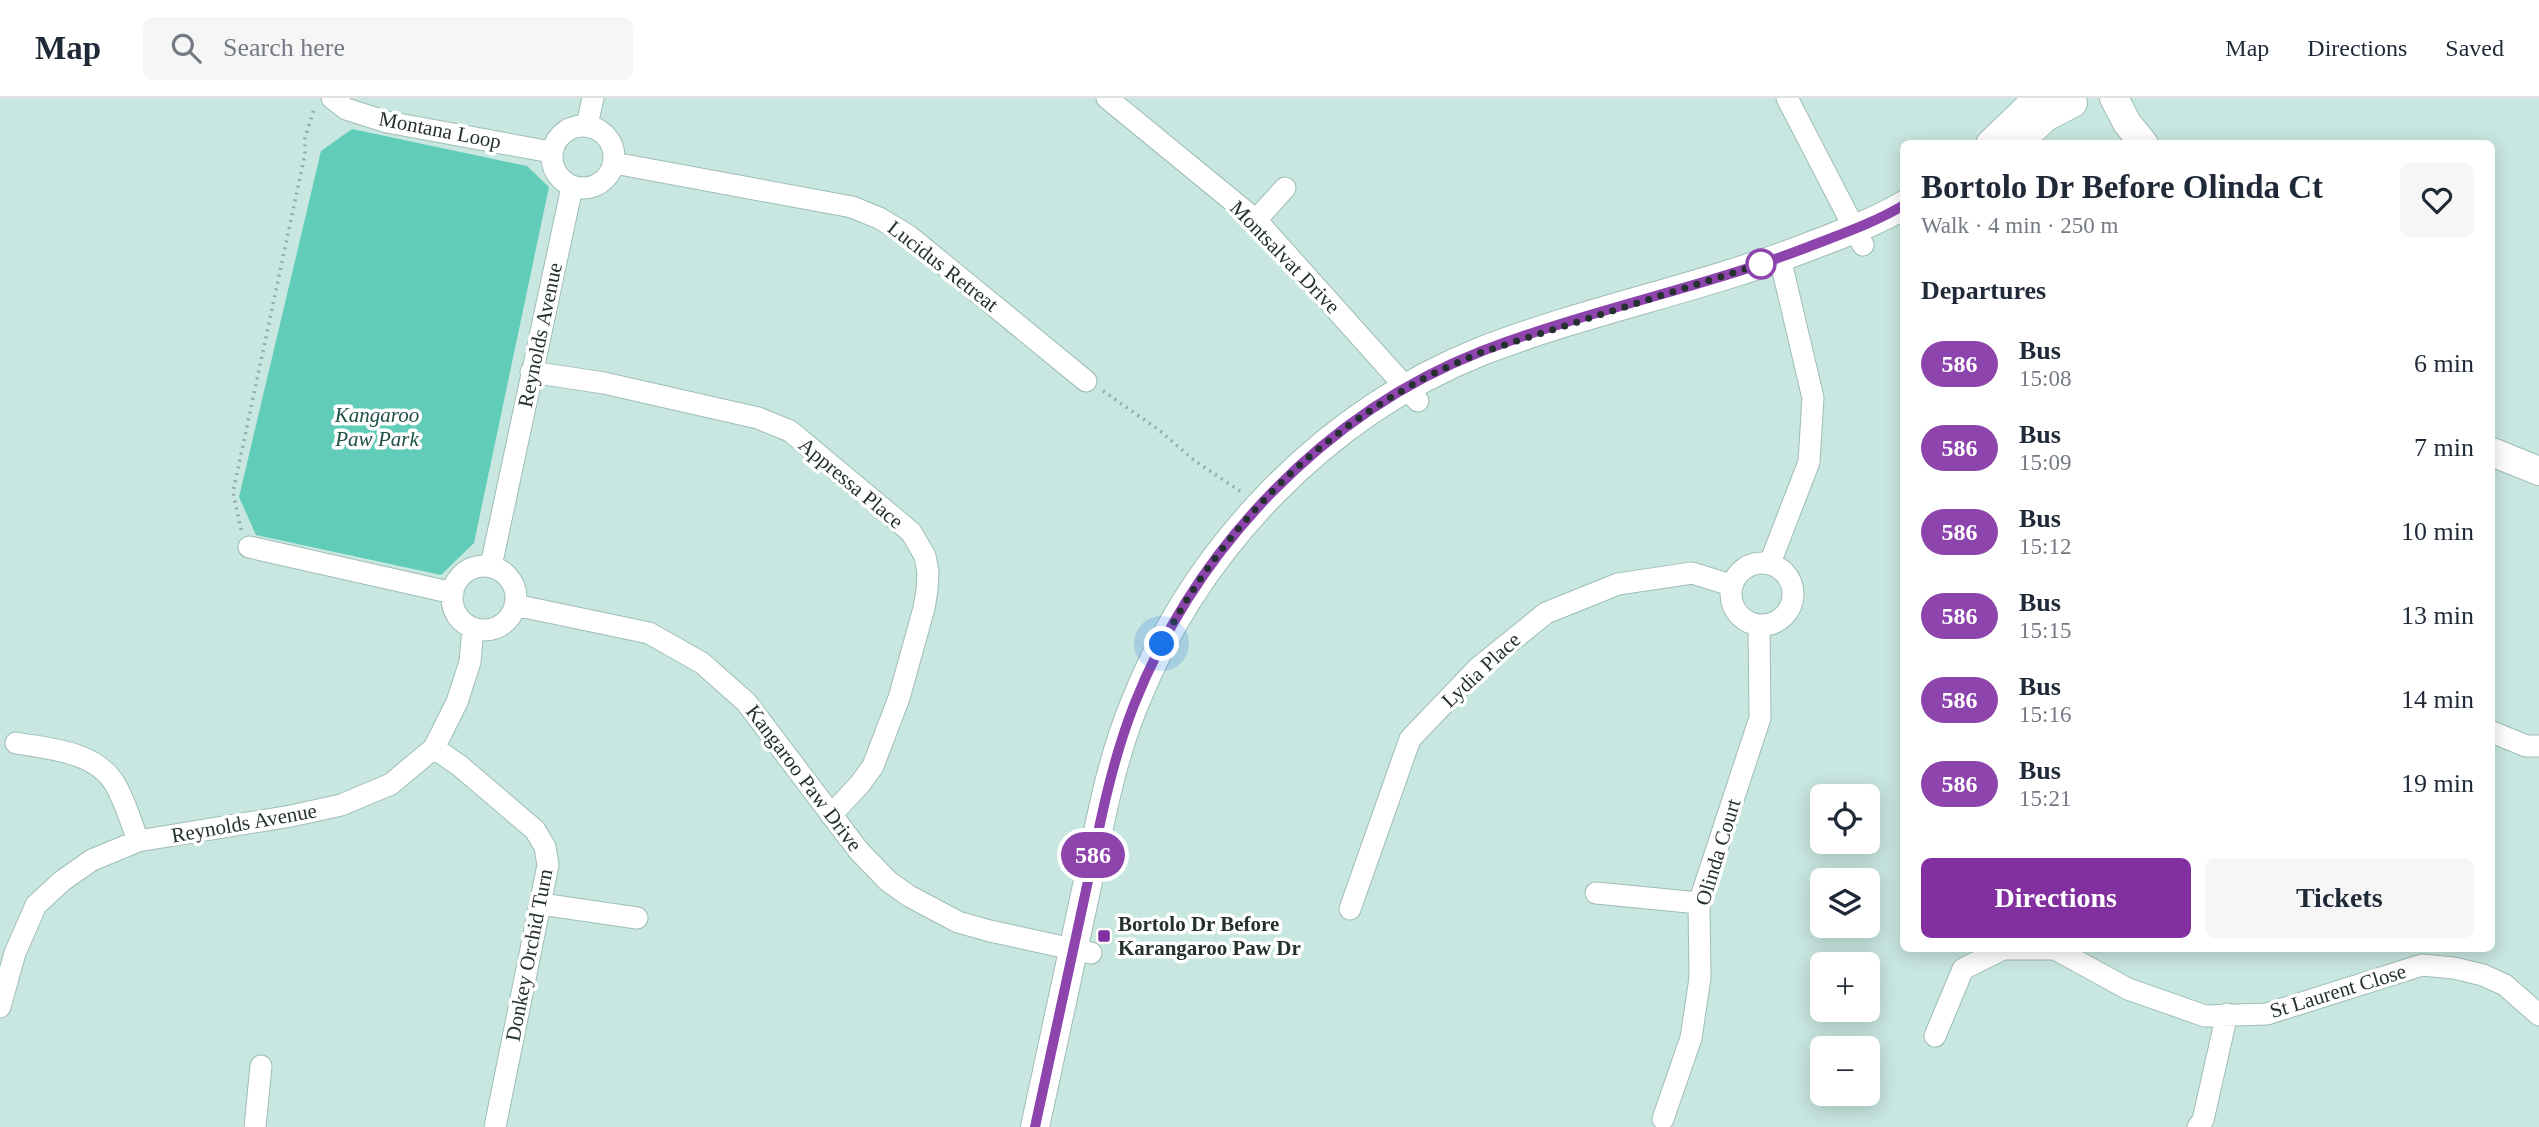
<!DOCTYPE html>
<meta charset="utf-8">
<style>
:root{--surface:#fff;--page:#f6f6f7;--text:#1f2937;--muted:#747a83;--line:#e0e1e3;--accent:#8230a0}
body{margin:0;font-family:Georgia,serif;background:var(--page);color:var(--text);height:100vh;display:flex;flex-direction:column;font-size:26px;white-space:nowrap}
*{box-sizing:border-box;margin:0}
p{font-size:23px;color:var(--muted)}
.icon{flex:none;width:38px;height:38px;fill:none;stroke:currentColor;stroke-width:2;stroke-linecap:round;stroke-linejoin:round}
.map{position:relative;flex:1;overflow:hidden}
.details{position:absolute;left:1900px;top:42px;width:595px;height:812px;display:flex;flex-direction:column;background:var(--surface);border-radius:10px;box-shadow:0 4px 18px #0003}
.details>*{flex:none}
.badge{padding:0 14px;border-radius:23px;font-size:24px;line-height:46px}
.fabs{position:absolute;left:1810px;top:686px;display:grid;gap:14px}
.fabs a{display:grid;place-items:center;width:70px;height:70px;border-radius:10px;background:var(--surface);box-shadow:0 4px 18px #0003;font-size:35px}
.you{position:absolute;width:35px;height:35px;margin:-18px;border:5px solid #fff;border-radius:50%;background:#1a73e8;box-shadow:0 0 0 10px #1a73e833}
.map>.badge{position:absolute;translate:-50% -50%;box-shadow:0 0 0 4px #fff}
h2{padding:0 21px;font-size:26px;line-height:63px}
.round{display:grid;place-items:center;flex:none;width:74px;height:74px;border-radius:10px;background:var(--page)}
.headline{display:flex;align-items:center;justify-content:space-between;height:119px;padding:0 21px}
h1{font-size:33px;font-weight:700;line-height:52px}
.action{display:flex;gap:14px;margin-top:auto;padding:14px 21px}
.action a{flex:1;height:80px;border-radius:10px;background:var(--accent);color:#fff;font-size:28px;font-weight:700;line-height:80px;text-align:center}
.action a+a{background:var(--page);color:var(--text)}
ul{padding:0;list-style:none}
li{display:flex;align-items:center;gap:21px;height:84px;padding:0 21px}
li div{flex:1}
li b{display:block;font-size:26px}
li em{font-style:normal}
li .badge{min-width:77px;font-weight:700;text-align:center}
header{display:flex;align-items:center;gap:42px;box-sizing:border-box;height:98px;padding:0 35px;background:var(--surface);border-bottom:2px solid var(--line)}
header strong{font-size:33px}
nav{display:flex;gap:38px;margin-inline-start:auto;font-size:24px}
.search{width:490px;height:63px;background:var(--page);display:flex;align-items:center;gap:18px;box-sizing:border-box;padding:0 24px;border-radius:10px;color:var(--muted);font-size:26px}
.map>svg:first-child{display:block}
.green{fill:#61cdb9}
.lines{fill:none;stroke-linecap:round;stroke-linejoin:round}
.street-casing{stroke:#9fbdb6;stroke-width:23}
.secondary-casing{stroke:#9fbdb6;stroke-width:30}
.path{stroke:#93aca6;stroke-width:3.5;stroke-dasharray:2 5;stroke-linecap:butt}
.street{stroke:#fff;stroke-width:21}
.secondary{stroke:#fff;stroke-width:28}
.line-casing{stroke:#fff;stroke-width:16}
.line{stroke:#8e44ad;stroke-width:10}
.walk{stroke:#25312e;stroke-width:7;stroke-dasharray:0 12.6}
.stop-dot{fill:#fff;stroke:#8e44ad;stroke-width:3.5}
.poi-dot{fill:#8230a0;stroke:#fff;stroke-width:2.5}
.labels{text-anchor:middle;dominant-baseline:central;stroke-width:7;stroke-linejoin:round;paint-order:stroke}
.street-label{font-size:21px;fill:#25312e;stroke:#fff}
.park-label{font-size:21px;font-style:italic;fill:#215148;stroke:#fff}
.poi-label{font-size:21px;font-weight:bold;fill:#25312e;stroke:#fff;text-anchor:start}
</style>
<header>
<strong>Map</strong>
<div class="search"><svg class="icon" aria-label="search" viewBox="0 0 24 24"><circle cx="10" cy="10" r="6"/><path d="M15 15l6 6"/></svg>Search here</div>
<nav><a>Map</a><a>Directions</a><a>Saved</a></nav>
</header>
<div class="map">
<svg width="2539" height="1029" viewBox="0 0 2539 1029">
<rect width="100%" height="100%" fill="#c8e7e0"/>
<path class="green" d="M352,31L527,68L549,89L474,445L441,477L256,437L239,399L321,53Z"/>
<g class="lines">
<defs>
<path id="street" d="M332,0L346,11L387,24L551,54
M1107,0L1256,122L1418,303
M1787,0L1863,147
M587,27L593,0
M552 59a31 31 0 1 1 62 0a31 31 0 1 1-62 0Z
M614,65L852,109L879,120L909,138L1086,283
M1256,122L1285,90
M531,274L604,285L758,320L790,333L911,434L925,458L928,474L927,492L924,510L899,600L873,668L860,686L831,717
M249,449L453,495
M1731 496a31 31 0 1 1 62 0a31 31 0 1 1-62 0Z
M1770,465L1809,364L1813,300L1780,160
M491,468L572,89
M452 500a32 32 0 1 1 64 0a32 32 0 1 1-64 0Z
M515,507L649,535L702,565L746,604L859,753L888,783L909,798L958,824L990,833L1091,855
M2492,634L2526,648H2539
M16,645C49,651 95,653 115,686C125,703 131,724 138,743
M434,650L460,668L535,732L545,749L548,767L495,1029
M1596,795L1699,805
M541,806L637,820
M1350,811L1410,641L1478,570L1546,515L1618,486L1692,475L1731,487
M0,909L15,855L36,807L62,783L92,762L138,743L291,718L341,707L391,686L434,650L457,604L470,564L473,530
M1935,938L1963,871L2003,851H2055L2128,891L2205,918L2267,916L2422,867L2454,870L2483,877L2505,887L2539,917
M1663,1021L1691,940L1700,880L1699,805L1760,620L1759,527
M255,1029L261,968
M2198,1029L2203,1022L2227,916"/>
<path id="secondary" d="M2114,0L2127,25L2144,46
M1990,46L2038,0
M2017,46L2046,19L2073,5
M2492,354L2539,373
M1035,1029C1053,947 1070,865 1088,783C1100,724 1111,663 1134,607C1196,450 1324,316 1482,253C1588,212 1702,190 1808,149C1841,136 1874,125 1904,107"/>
</defs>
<use href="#street" class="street-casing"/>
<use href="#secondary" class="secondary-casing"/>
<path class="path" d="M1103,293L1159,332L1195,363L1243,395
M241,432L233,394L305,56V40L315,8"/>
<use href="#street" class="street"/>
<use href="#secondary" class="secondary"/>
</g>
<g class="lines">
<defs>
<path id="line" d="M1035,1029C1053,947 1070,865 1088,783C1100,724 1112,663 1134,607C1196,450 1324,315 1482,253C1588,212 1702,190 1808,149C1841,136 1874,125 1904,107"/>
</defs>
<use href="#line" class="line-casing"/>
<use href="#line" class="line"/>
<path class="walk" d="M1162,546C1216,440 1302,350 1405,291C1430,276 1456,265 1482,254L1761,166"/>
</g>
<circle class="stop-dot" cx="1761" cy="166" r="14"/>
<rect class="poi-dot" x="1097" y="831" width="14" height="14" rx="3.5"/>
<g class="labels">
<g class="street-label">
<text transform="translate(440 32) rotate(11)">Montana Loop</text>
<text transform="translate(1285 159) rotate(46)">Montsalvat Drive</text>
<text transform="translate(943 168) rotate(38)">Lucidus Retreat</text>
<text transform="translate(540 237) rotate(-78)">Reynolds Avenue</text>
<text transform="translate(851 385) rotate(40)">Appressa Place</text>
<text transform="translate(1481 572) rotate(-43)">Lydia Place</text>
<text transform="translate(804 680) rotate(53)">Kangaroo Paw Drive</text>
<text transform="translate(244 725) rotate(-10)">Reynolds Avenue</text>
<text transform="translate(1718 754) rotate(-73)">Olinda Court</text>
<text transform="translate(529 857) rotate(-79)">Donkey Orchid Turn</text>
<text transform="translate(2338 893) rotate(-17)">St Laurent Close</text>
</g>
<g class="park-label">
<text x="377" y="317">Kangaroo<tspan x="377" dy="24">Paw Park</tspan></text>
</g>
<g class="poi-label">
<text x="1118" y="826">Bortolo Dr Before<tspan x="1118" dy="24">Karangaroo Paw Dr</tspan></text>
</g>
</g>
</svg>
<div class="fabs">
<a><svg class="icon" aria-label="locate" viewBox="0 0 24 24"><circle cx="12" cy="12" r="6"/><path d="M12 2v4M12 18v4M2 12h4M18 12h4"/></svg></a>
<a><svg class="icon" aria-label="layers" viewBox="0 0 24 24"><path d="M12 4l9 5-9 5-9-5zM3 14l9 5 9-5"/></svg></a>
<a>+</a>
<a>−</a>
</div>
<div class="you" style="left:1162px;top:546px"></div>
<b class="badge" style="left:1093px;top:757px;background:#8e44ad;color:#fff">586</b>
<section class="details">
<div class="headline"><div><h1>Bortolo Dr Before Olinda Ct</h1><p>Walk · 4 min · 250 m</p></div><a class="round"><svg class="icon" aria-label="heart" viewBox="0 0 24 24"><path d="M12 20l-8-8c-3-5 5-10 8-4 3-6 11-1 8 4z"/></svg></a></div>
<h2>Departures</h2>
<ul>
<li><span class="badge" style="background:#8e44ad;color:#fff">586</span><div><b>Bus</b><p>15:08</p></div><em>6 min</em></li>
<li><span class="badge" style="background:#8e44ad;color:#fff">586</span><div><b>Bus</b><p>15:09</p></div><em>7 min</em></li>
<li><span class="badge" style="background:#8e44ad;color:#fff">586</span><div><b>Bus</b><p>15:12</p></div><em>10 min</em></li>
<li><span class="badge" style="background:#8e44ad;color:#fff">586</span><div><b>Bus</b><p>15:15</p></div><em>13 min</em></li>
<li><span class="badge" style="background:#8e44ad;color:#fff">586</span><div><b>Bus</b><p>15:16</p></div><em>14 min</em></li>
<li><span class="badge" style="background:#8e44ad;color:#fff">586</span><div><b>Bus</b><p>15:21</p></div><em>19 min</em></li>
</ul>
<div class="action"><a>Directions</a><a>Tickets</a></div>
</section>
</div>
